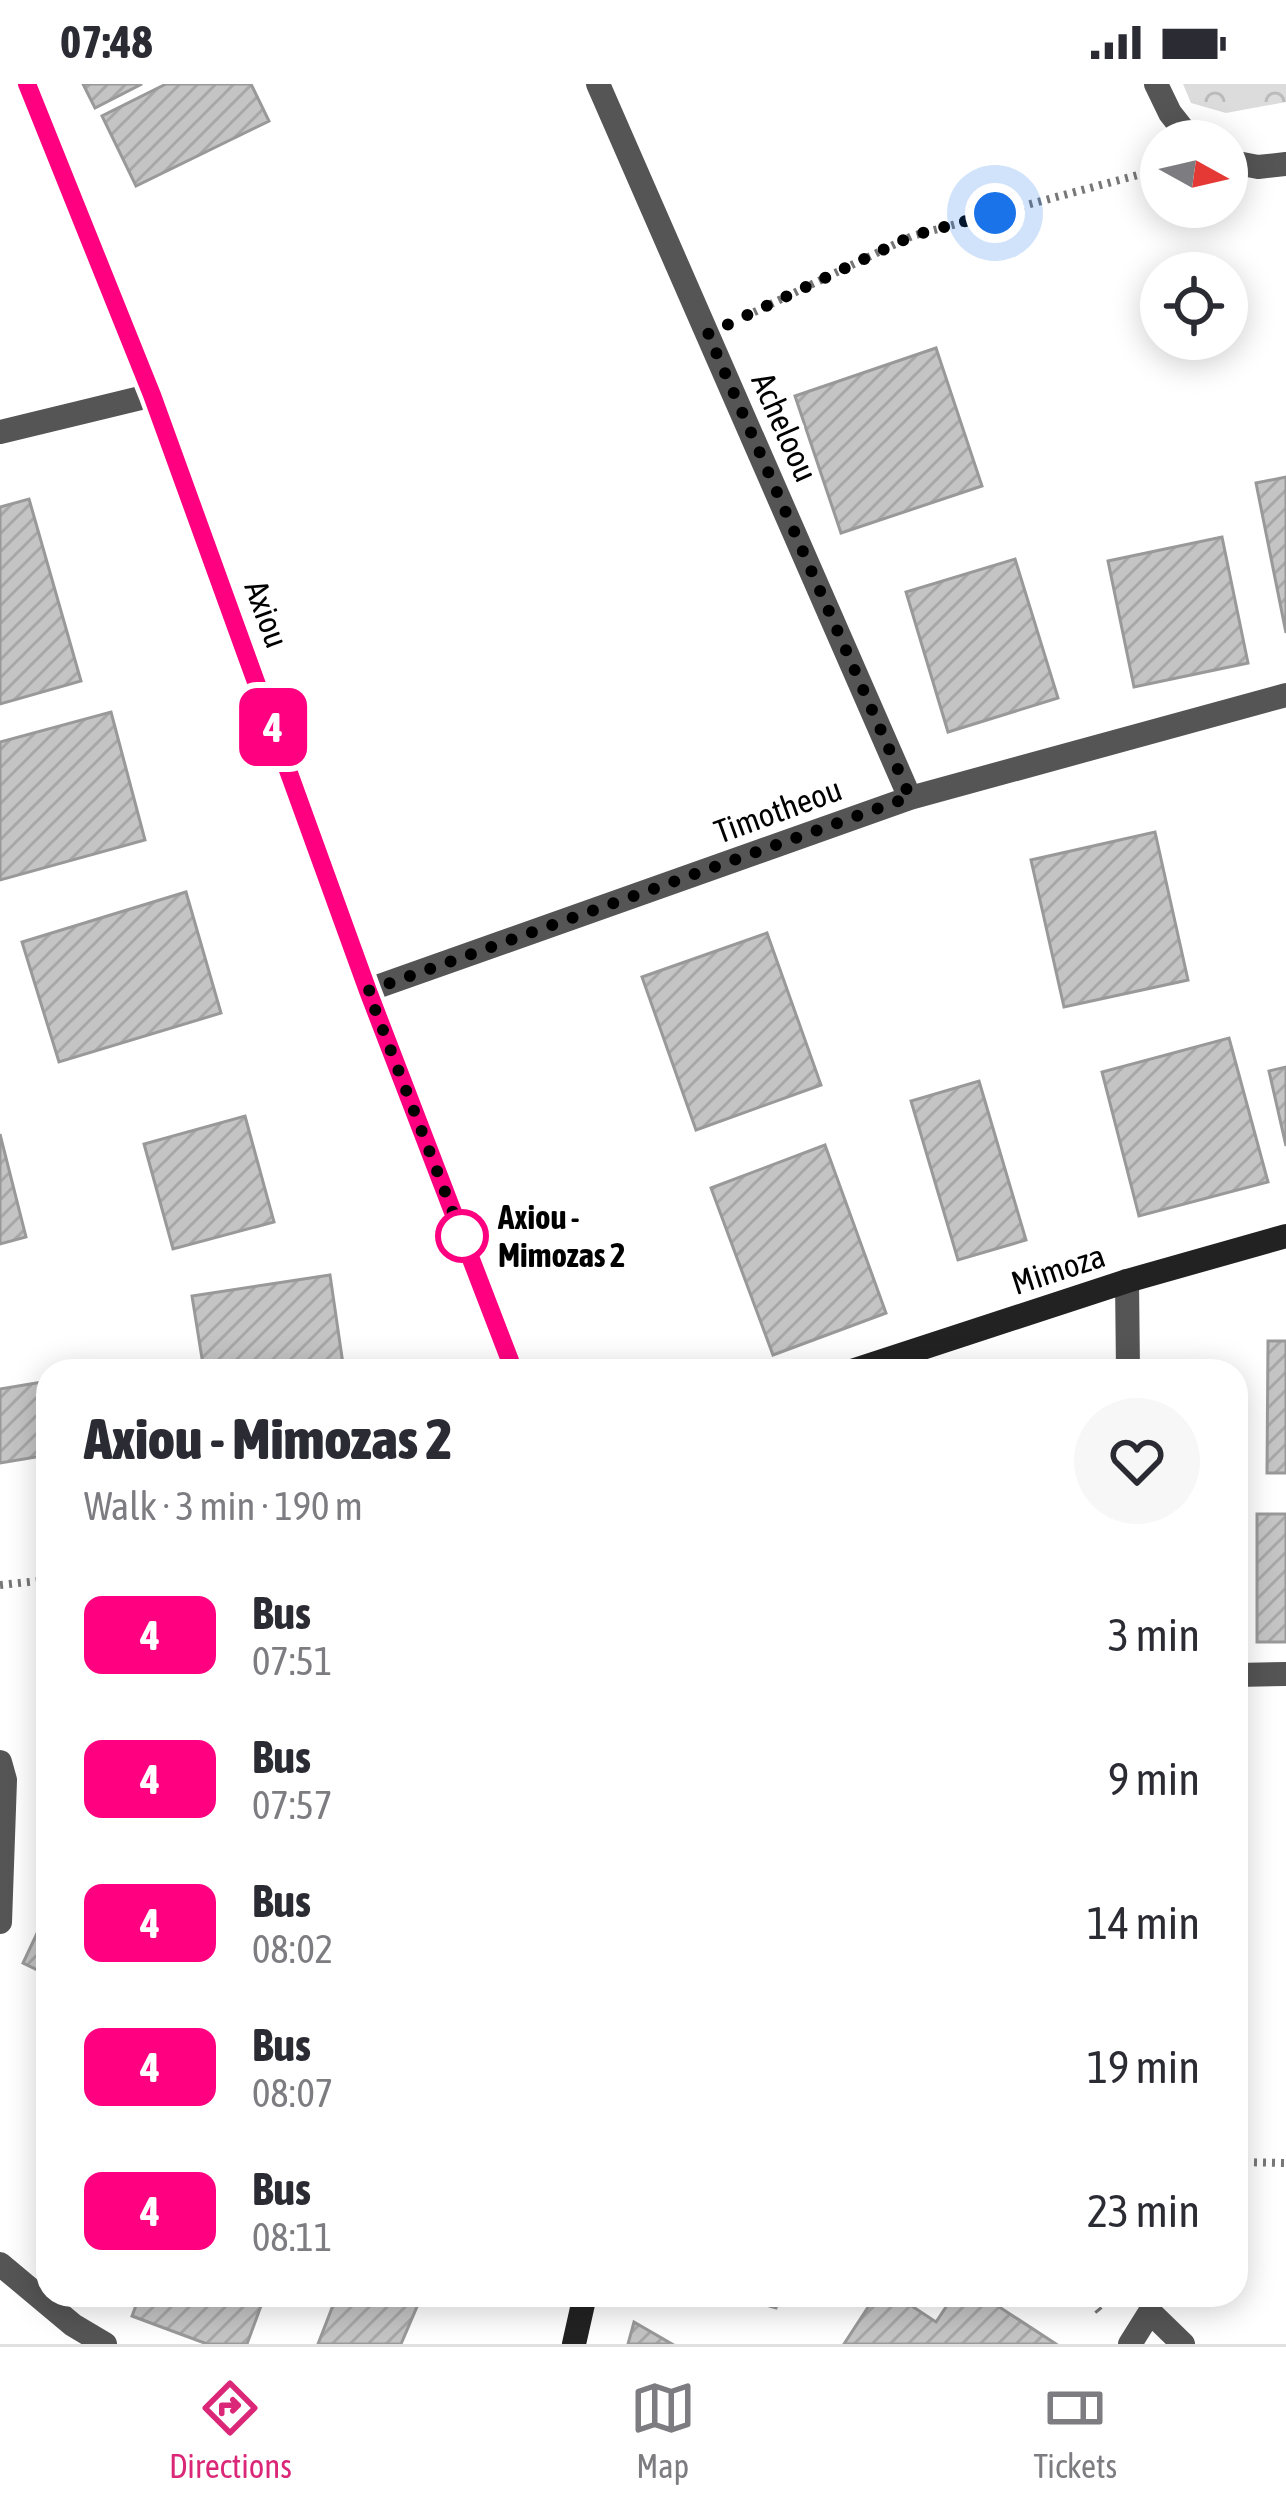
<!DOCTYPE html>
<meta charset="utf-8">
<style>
:root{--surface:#fff;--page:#f7f7f7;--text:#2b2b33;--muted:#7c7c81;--line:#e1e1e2;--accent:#db2777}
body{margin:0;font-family:"Asap Condensed",sans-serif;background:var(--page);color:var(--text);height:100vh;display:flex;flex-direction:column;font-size:45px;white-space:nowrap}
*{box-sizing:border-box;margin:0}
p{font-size:39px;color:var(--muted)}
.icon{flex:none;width:66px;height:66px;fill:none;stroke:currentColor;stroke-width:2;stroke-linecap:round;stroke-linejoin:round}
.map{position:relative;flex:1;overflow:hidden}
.drawer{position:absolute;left:36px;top:1275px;width:1212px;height:948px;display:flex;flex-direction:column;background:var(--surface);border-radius:36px;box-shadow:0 6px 30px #0003}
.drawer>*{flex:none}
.badge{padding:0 24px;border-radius:18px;font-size:42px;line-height:78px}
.needle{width:78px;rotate:98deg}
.fabs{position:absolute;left:1140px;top:36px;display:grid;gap:24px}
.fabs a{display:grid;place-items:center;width:108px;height:108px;border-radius:50%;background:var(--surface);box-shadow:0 6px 30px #0003;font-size:60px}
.you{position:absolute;width:60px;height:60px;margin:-30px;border:9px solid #fff;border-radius:50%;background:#1a73e8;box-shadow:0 0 0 18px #1a73e833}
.map>.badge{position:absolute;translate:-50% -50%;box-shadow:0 0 0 6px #fff}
.round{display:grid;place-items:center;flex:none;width:126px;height:126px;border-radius:63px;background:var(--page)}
.summary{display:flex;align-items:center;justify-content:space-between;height:204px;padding:0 48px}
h1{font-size:57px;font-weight:800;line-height:90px}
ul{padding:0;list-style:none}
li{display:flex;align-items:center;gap:36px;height:144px;padding:0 48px}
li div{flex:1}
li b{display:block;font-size:45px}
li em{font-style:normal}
li .badge{min-width:132px;font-weight:700;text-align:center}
.status{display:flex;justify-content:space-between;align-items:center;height:84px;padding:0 60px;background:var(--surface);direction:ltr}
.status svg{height:33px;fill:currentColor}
.menu{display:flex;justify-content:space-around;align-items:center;height:168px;border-top:3px solid var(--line);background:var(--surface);font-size:33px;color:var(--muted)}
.menu a{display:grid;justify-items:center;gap:6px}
.menu .current{color:var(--accent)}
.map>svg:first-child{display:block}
.park{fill:url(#park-crowns)}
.building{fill:url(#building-hatch);stroke:#999;stroke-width:3}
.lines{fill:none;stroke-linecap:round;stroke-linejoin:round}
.path{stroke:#777;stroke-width:8;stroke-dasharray:3 6;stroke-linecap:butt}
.street{stroke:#555;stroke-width:24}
.secondary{stroke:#222;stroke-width:24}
.line-casing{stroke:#fff;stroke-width:27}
.line{stroke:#ff0080;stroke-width:18}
.walk{stroke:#000;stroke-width:12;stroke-dasharray:0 21.6}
.stop-dot{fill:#fff;stroke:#ff0080;stroke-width:6}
.labels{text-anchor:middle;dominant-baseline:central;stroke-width:10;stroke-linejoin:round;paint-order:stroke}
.street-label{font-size:33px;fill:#000;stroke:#fff}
.stop-label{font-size:33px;font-weight:bold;fill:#000;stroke:#fff;text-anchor:start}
</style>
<div class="status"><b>07:48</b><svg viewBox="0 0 49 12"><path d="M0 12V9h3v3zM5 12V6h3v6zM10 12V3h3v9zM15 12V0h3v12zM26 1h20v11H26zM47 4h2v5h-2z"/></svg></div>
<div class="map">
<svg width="1286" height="2260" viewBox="0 0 1286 2260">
<defs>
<pattern id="park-crowns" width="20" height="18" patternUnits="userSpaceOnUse" patternTransform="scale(3)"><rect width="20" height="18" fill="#dcdcdc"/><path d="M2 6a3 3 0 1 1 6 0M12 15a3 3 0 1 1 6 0" fill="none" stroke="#bbb"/></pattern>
<pattern id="building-hatch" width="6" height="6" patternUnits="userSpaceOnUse" patternTransform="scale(3)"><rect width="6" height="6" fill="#c4c4c4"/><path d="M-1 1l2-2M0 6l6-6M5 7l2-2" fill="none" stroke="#a7a7a7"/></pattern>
</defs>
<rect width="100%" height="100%" fill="#fff"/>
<path class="park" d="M1183,0H1286V18L1226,29L1191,19Z"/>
<path class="building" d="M83,0H142L95,24Z
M166,0H251L269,37L136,102L102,32Z
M936,264L982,402L841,449L795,312Z
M1286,393V549L1256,399Z
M29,415L81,597L0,620V423Z
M1222,453L1248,579L1134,603L1108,477Z
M1015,475L1058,614L948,648L906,508Z
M111,628L145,756L0,796V658Z
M1155,748L1188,896L1064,923L1031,776Z
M186,808L221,929L59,978L22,858Z
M767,849L821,1001L696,1046L642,893Z
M1229,954L1268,1098L1139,1132L1102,988Z
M1286,983V1062L1269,987Z
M979,997L1026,1156L958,1176L911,1017Z
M245,1032L274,1138L173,1165L144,1060Z
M0,1050L26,1153L0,1160Z
M825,1061L886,1229L773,1271L711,1104Z
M330,1191L344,1287H204L192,1212Z
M1268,1257H1286V1389H1267Z
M48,1297V1371L0,1379V1305Z
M1257,1430H1286V1558H1257Z
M48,1826V1891L23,1879Z
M140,2211H265L247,2260H207L132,2232Z
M337,2211H422L401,2260H318Z
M731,2211H780L776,2224Z
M876,2211H895L936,2238L954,2211H981L1056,2260H844Z
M634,2238L672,2260H628Z"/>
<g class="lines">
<path class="path" d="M746,232L912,152L1160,85
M0,1501L48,1496
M1236,2078L1286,2079
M1086,2211L1100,2228"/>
<path class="street" d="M27,0L153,311L368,906L514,1287
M598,0L910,714
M1156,0L1170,29L1192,57
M1227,77L1258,83L1286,80
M0,348L153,311
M368,906L910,714L1286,611
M1127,1197L1128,1287
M1236,1591L1286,1590
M0,1678L5,1696L0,1838
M0,2180L73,2241L105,2260
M1150,2228L1183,2260
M1130,2260L1150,2228"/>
<path class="secondary" d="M852,1287L1127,1197L1286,1152
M574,2260L585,2211"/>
</g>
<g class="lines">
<defs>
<path id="line" d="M27,0L152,311L368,907L514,1287"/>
</defs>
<use href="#line" class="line-casing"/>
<use href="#line" class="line"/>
<path class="walk" d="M462,1152L465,1160L368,907L910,713L708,250L912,152L995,129"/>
</g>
<circle class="stop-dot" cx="462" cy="1152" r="24"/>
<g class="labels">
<g class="street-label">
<text transform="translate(785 343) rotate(66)">Acheloou</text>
<text transform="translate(267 530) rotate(70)">Axiou</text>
<text transform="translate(778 726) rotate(-20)">Timotheou</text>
<text transform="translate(1058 1185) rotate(-18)">Mimoza</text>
</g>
<g class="stop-label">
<text x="498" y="1133">Axiou -<tspan x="498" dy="38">Mimozas 2</tspan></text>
</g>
</g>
</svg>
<div class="fabs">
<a><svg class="needle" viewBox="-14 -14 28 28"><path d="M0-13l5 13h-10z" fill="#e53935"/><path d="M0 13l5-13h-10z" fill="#7c7c81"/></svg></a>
<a><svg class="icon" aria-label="locate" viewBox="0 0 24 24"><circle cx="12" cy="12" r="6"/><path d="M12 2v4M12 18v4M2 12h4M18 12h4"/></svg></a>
</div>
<div class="you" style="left:995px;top:129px"></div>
<b class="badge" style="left:273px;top:643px;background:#ff0080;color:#fff">4</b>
<section class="drawer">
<div class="summary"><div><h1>Axiou - Mimozas 2</h1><p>Walk · 3 min · 190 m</p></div><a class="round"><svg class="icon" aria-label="heart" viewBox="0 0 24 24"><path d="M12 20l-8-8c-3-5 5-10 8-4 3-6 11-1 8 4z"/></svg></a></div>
<ul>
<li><span class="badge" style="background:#ff0080;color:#fff">4</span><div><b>Bus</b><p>07:51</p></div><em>3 min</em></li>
<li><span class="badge" style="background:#ff0080;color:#fff">4</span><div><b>Bus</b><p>07:57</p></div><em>9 min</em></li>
<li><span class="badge" style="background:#ff0080;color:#fff">4</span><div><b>Bus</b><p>08:02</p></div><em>14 min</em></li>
<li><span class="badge" style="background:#ff0080;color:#fff">4</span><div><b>Bus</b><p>08:07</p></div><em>19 min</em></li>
<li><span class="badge" style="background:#ff0080;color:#fff">4</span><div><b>Bus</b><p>08:11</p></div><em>23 min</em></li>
</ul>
</section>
</div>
<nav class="menu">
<a class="current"><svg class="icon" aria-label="directions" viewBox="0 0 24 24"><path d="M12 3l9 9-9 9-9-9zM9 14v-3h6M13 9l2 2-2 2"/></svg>Directions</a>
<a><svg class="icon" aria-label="map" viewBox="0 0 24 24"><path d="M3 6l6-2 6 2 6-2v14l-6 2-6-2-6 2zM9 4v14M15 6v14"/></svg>Map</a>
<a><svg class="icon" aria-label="tickets" viewBox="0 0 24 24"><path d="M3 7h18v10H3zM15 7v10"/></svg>Tickets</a>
</nav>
